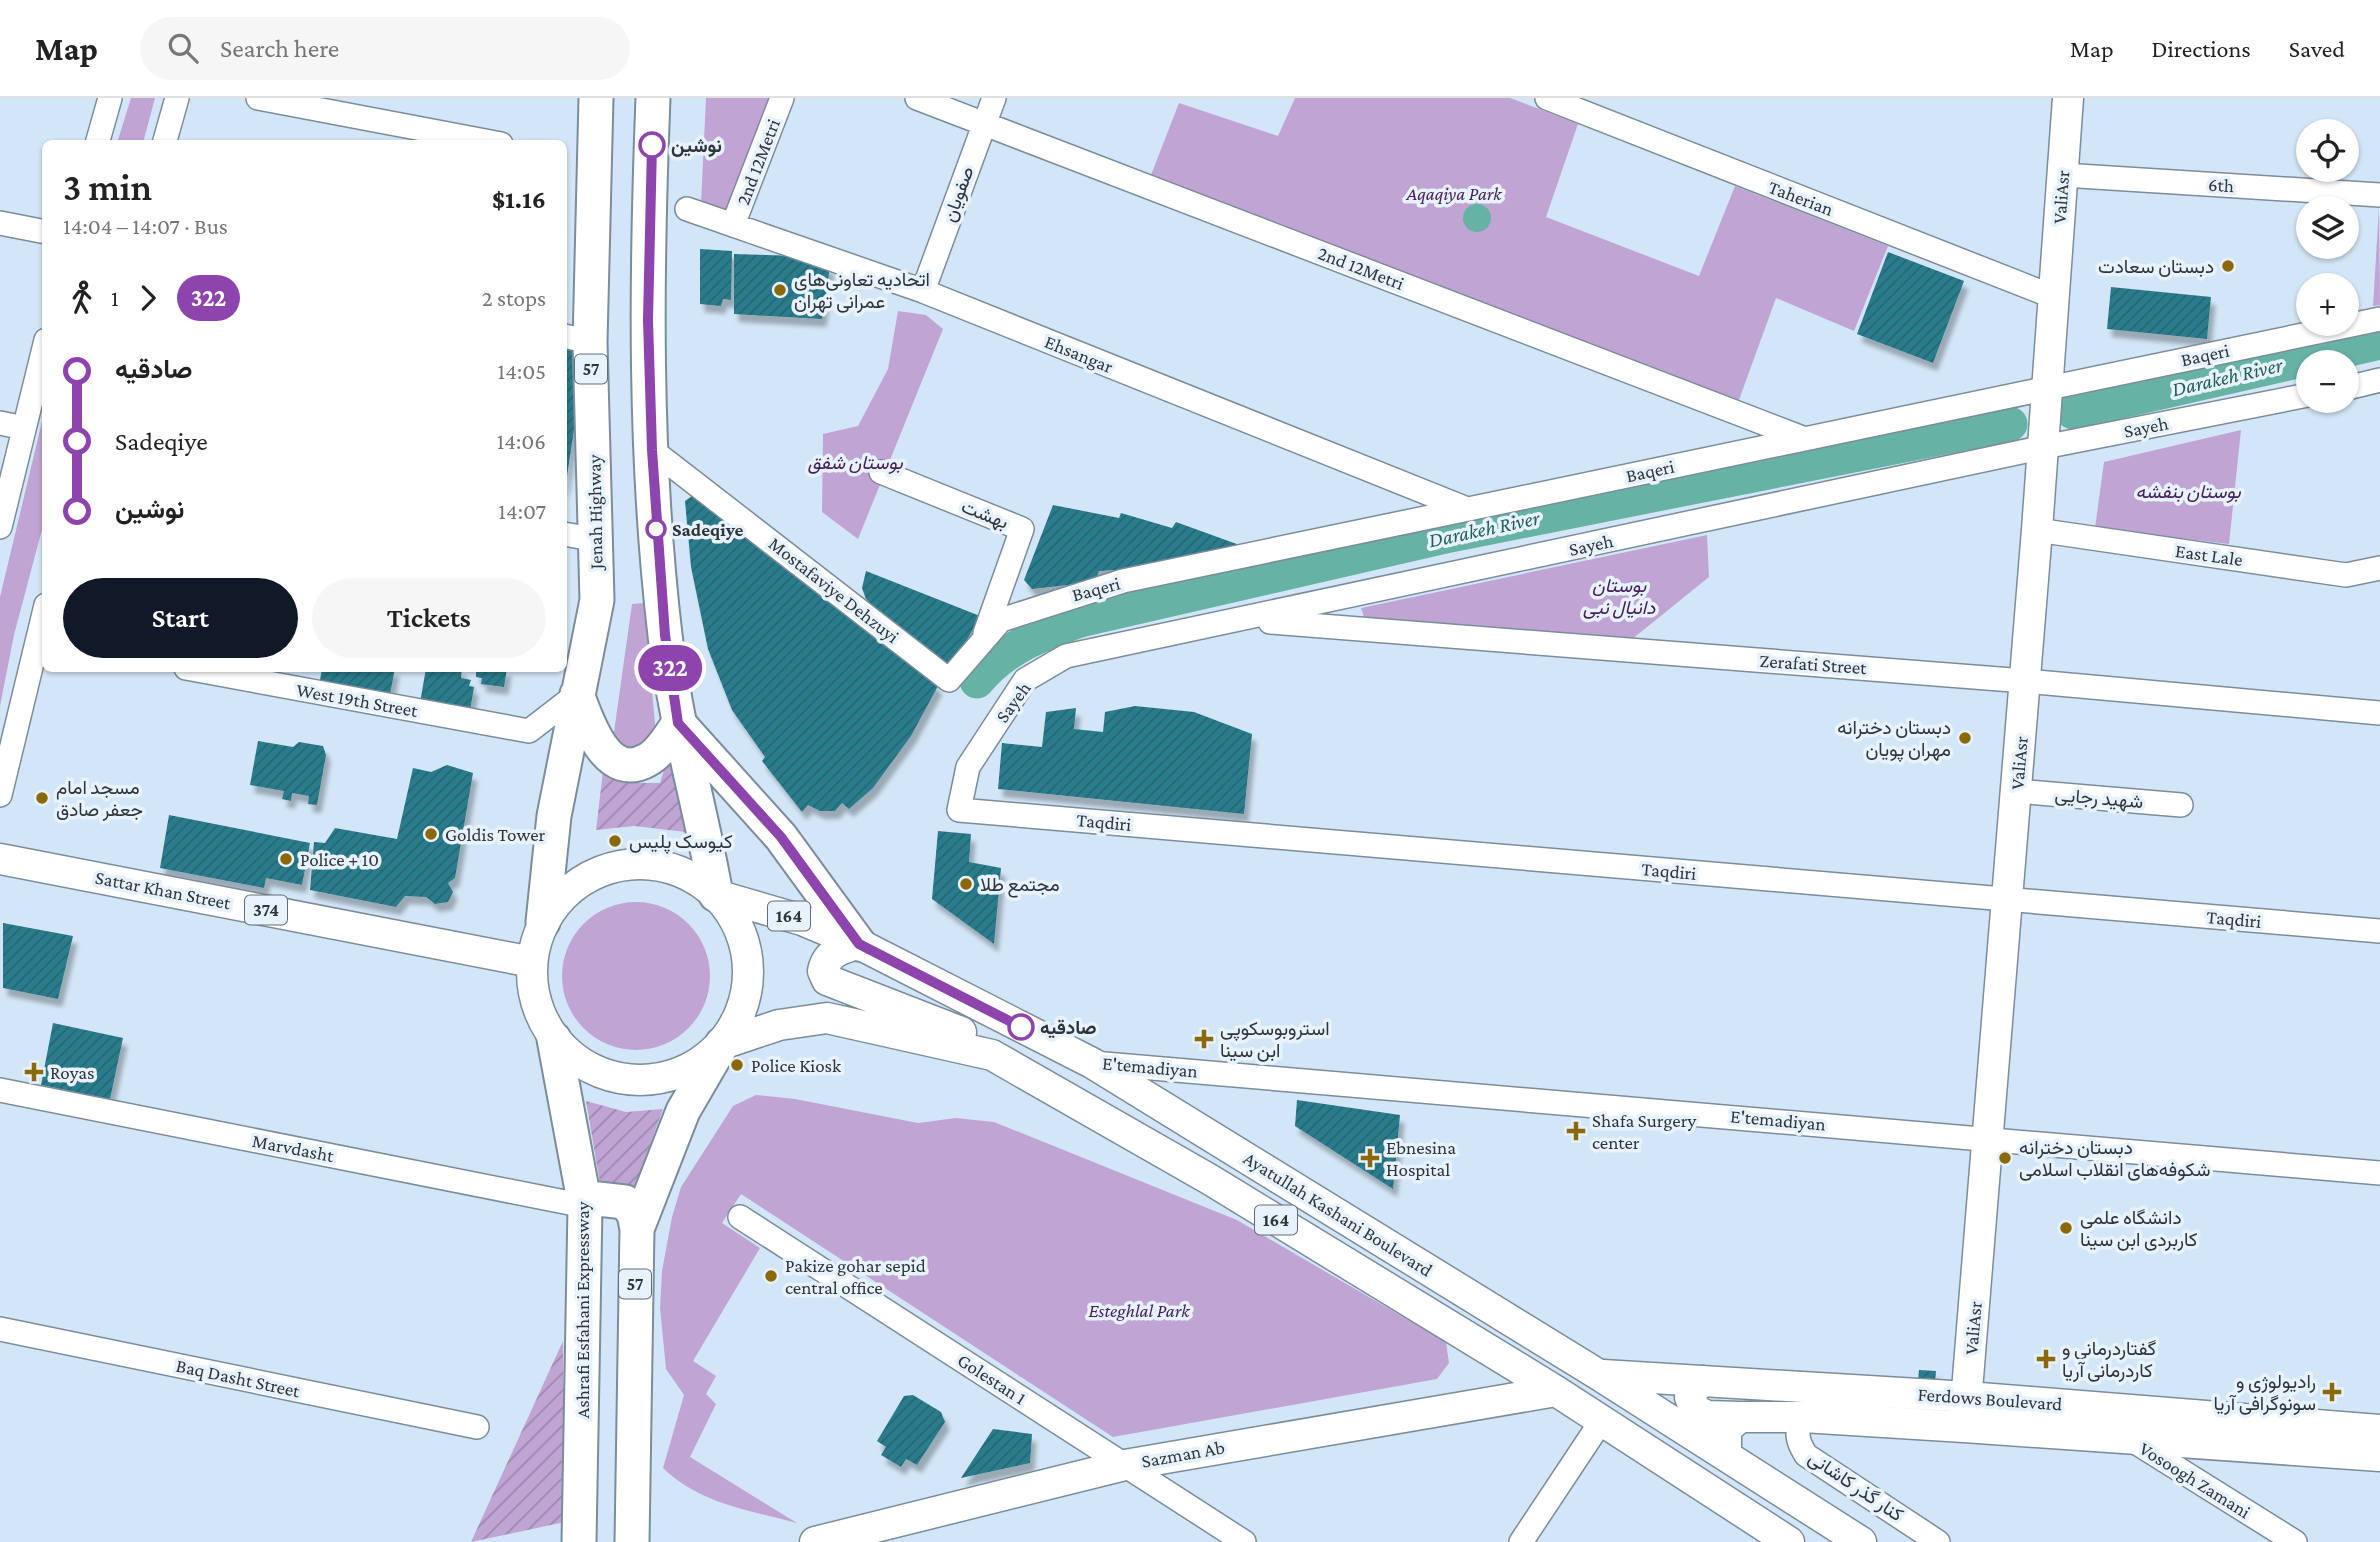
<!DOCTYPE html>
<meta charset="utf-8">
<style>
:root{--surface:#fff;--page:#f6f6f6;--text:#222;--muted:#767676;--line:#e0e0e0;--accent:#111827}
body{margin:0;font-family:"Crimson Pro",Vazirmatn,serif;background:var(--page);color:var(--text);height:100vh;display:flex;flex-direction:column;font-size:26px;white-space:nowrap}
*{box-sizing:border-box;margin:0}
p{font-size:23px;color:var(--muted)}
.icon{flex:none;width:38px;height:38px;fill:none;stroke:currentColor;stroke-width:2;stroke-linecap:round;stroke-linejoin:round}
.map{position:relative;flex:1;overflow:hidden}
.panel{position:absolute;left:42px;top:42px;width:525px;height:532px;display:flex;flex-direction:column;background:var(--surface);border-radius:10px;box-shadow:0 2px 5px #0004}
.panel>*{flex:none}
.badge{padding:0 14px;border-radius:23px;font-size:24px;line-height:46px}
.tools{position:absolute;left:2296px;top:21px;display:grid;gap:14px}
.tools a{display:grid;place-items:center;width:63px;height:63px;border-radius:50%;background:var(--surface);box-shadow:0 2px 5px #0004;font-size:35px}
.map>.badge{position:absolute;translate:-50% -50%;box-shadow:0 0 0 4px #fff}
.legs{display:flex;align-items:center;gap:10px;height:77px;padding:0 21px;font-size:23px}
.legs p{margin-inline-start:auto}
.head{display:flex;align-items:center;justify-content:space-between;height:119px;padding:0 21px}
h1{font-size:38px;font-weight:600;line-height:52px}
.cta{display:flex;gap:14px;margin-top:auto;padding:14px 21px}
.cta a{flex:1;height:80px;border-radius:42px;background:var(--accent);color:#fff;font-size:28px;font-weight:600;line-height:80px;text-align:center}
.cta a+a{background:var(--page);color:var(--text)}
ul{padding:0 21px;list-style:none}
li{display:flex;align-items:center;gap:24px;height:70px;font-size:26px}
li i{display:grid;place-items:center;width:10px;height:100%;margin:0 9px;background:currentColor}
li i::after{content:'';width:18px;height:18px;margin:-9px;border:5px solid;border-radius:50%;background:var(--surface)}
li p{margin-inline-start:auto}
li:first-child i{background:linear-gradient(#0000 50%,currentColor 0)}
li:last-child i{background:linear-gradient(currentColor 50%,#0000 0)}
header{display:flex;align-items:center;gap:42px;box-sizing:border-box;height:98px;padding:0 35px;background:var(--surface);border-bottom:2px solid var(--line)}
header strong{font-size:33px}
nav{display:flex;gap:38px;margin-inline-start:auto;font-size:24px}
.search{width:490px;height:63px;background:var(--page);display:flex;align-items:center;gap:18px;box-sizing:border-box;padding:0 24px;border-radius:38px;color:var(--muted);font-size:26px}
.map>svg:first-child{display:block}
.green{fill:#c0a5d4}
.garden{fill:url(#garden-furrows)}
.water{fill:#66b2a4}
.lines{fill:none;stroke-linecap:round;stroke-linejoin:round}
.river{stroke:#66b2a4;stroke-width:35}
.building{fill:url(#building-hatch);filter:url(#shadow)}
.minor-casing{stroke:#7b8c9b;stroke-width:26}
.major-casing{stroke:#7b8c9b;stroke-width:33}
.highway-casing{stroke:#7b8c9b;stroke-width:37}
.minor{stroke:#fff;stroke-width:23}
.major{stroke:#fff;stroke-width:30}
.highway{stroke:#fff;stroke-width:33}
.line-1-casing{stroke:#fff;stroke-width:16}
.line-1{stroke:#8e44ad;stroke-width:10}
.stop-1-dot{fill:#fff;stroke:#8e44ad;stroke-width:3.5}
.poi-dot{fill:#8b6808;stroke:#e7f2fd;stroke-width:2.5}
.labels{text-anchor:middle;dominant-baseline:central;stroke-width:7;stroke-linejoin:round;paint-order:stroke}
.shield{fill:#e7f2fd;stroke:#656d74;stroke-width:2}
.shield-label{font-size:18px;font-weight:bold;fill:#2d343a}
.stop-label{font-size:19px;font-weight:bold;fill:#2d343a;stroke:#e7f2fd;text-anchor:start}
.street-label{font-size:19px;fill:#2d343a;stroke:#e7f2fd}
.park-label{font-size:19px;font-style:italic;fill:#46205e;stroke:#e7f2fd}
.poi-label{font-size:19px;fill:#2d343a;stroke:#e7f2fd;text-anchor:start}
.water-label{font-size:21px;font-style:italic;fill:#216056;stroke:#e7f2fd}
</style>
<header>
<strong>Map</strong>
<div class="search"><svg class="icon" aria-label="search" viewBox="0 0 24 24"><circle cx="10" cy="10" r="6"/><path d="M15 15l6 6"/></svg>Search here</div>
<nav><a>Map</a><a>Directions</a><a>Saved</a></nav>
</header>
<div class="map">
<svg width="2380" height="1444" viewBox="0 0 2380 1444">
<defs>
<pattern id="garden-furrows" width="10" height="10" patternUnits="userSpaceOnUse" patternTransform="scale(1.75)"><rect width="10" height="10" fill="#c0a5d4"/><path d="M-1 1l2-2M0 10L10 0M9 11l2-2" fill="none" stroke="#9c87ad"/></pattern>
<pattern id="building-hatch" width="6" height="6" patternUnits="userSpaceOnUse" patternTransform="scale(1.75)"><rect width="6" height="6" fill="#2c7c8c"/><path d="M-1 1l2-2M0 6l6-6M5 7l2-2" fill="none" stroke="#266673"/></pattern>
<filter id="shadow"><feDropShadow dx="4.5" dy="8" stdDeviation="2" flood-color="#0004"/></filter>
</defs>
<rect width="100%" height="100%" fill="#d3e6f7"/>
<path class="green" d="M131,0H155L143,45H117Z
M706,0H770L727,113L701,105Z
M1295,0H1510L1578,26L1546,119L1699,178L1735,88L1888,148L1854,233L1776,200L1739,302L1149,82L1179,5L1278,38Z
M2379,109L2380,207L2373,208Z
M898,213L926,217L943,231L858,441L822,414L823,336L858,328L888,271Z
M45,311V420L14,537L0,608V499Z
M2241,332L2229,446L2095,430L2104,364Z
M1707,437L1709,479L1631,542L1365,522L1361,510Z
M644,505L656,636L646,650H620L613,641L632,506Z
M562 878a74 74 0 1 1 148 0a74 74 0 1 1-148 0Z
M756,997L795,1001L918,1025L956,1020L994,1024L1237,1122L1446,1244L1449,1265L1437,1281L1113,1339L741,1096L722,1125L760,1150L693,1263L716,1278L706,1296L716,1306L690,1359L797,1425C749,1412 700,1406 663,1370L684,1297L666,1271L660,1210L662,1173L672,1119L681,1089L733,1008Z"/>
<path class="garden" d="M672,646L686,734L634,728L596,732L604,665L613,680L628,685H660Z
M586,1003L626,1014L663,1011L631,1100L602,1097Z
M563,1243L565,1424L471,1444Z"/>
<path class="water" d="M1463 120a14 14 0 1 1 28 0a14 14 0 1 1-28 0Z"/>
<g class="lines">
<path class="river" d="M2073,314L2380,244
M977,583C1005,549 1040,537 1080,522L1450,437L2010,326"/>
</g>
<path class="building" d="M700,151L732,153L731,202L723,201L721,208L700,206Z
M1888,154L1964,183L1933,265L1857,236Z
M734,156L798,158L830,169L822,221L734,216Z
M2111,189L2211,199L2207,241L2107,231Z
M564,250L586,254L565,391H564Z
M692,398L699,400L938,588L911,638L873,690L849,711L842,705L835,713H820L808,707L802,714L762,663L765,659L732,612L708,551L691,469L685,403Z
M1053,407L1119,420L1121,415L1172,430L1176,424L1245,449L1134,471L1099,473L1095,484L1032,491L1024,482Z
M866,473L980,518L961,553L945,567L886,522L866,501L862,490Z
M322,570H395L389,602L319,588Z
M426,570H462L461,580L471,582L469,588L474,589L470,613L420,605Z
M476,570H507L504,589L481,586L482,580L476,579Z
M1135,608L1194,614L1252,636L1244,716L998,691L1002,645L1042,649L1046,614L1076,610L1074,631L1103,634L1105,614Z
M258,643L293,649L299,644L323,648L326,657L317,707L308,706L309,698L292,695L291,703L282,701L284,693L250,687Z
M447,667L473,675L455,780L448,785L453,794L448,804L435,806L426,799L405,798L396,809L310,792L314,744L325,745L335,730L397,741L413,670L431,674Z
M169,717L310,745L302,787L266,780L264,790L160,770Z
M938,733L971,736L969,764L1001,770L994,846L932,801Z
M3,825L73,838L58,901L3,890Z
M53,925L123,940L110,1001L41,987Z
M1297,1002L1400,1017L1393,1091L1295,1028Z
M1919,1272L1936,1273L1935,1284L1918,1282Z
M913,1297L941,1314L945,1324L917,1367L906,1361L901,1369L881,1357L886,1349L877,1343L904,1298Z
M993,1331L1032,1336L1030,1365L961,1380Z"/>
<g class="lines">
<defs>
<path id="minor" d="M258,0L501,46
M917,0L1805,341
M1547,0L2054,199
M97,46L110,0
M164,46L177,0
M2063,77L2380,97
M687,111L923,193L1467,411
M0,125L46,134
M733,127L782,0
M923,193L994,0
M564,238L590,244
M2347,290L2380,282
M2308,297L2044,349L1066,558L1025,582L968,669L959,712L2380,833
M0,325L24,330
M652,352L949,582L1001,522L1123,483L2380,221
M881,374L1022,431L985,535
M0,429L46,242
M2037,432L2346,477L2380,470
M564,436L597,442
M1270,524L2025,583L2380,615
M186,570L529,633L577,596
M2016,693L2181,707
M0,697L46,507
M1093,965L2380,1075
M0,992L585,1108
M740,1119L1244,1444
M0,1231L477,1329
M1803,1319C1795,1334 1797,1343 1806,1357L1938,1444
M2132,1342L2295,1444
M1521,1444L1602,1322"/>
<path id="major" d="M0,761L532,864
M532 874a108 108 0 1 1 216 0a108 108 0 1 1-216 0Z
M716,797L802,822L859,846L1092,965L1599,1277L1861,1444
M859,846C842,850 827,854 823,873L827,882L961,934
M722,946L779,927L827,920L992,957L1209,1081L1556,1293L1789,1444
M1603,1277L1968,1299L2380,1332
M1703,1283L1693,1291L1690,1299L1695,1312L1707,1318L1740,1319
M1964,1329L2037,432L2068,0
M1726,1357V1331L1740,1319H1803L1964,1329L2380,1358
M815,1444L1125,1367L1556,1293"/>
<path id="highway" d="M653,0C646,178 644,359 665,537C675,625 701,710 716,797
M577,596C587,622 606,685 647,662C661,655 670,637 679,625
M682,629L781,739L859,846
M543,824L554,718L597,502L590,244L596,0
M554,941L585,1108L579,1444
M585,1108L598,1101L625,1104L634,1116L637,1131
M632,1444L637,1131L683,1013L722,946"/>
</defs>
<use href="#minor" class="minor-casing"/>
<use href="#major" class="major-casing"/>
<use href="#highway" class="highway-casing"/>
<use href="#minor" class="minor"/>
<use href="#major" class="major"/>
<use href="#highway" class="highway"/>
</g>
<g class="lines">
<defs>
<path id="line-1" d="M652,47L648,222L652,352L665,537L678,625L781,739L859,846L1021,929"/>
</defs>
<use href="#line-1" class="line-1-casing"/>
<use href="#line-1" class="line-1"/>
</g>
<g class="stop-1-dot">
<circle cx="652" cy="47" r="12"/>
<circle cx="656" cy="431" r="9"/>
<circle cx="1021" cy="929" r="12"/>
</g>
<g class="poi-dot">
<circle cx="2228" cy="168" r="7"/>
<circle cx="780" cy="192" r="7"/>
<circle cx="1965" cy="640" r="7"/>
<circle cx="42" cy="700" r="7"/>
<circle cx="431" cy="736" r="7"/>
<circle cx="615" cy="743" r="7"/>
<circle cx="286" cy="761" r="7"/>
<circle cx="966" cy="786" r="7"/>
<path d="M1200.5 930.5h7v7h7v7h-7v7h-7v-7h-7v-7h7z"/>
<circle cx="737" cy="967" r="7"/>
<path d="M30.5 963.5h7v7h7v7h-7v7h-7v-7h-7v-7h7z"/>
<path d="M1572.5 1022.5h7v7h7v7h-7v7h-7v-7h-7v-7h7z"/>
<path d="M1366.5 1049.5h7v7h7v7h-7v7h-7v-7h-7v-7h7z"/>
<circle cx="2005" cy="1060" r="7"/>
<circle cx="2066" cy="1130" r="7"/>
<circle cx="771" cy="1178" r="7"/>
<path d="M2042.5 1250.5h7v7h7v7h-7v7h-7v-7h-7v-7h7z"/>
<path d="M2328.5 1283.5h7v7h7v7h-7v7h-7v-7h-7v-7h7z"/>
</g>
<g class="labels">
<g class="shield">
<rect x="575" y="256.5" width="32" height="29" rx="5"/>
<rect x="245" y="797.5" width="42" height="29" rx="5"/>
<rect x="768" y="803.5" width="42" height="29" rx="5"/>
<rect x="1255" y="1107.5" width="42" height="29" rx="5"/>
<rect x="619" y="1171.5" width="32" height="29" rx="5"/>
</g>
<g class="shield-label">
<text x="591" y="271">57</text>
<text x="266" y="812">374</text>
<text x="789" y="818">164</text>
<text x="1276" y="1122">164</text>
<text x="635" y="1186">57</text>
</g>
<g class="stop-label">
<text x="671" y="47">نوشین</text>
<text x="672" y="431">Sadeqiye</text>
<text x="1040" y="929">صادقیه</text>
</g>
<g class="street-label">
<text transform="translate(758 64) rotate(-69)">2nd 12Metri</text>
<text transform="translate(2221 87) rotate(3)">6th</text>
<text transform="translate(958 96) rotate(-70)">صفویان</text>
<text transform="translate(2061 99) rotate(-86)">ValiAsr</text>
<text transform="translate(1801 100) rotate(21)">Taherian</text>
<text transform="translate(1361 170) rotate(21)">2nd 12Metri</text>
<text transform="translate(1079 256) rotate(22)">Ehsangar</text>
<text transform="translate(2205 257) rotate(-12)">Baqeri</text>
<text transform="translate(2146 329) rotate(-11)">Sayeh</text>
<text transform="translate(1650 373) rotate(-12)">Baqeri</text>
<text transform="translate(595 414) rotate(-91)">Jenah Highway</text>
<text transform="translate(985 416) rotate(22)">بهشت</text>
<text transform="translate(1591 447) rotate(-12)">Sayeh</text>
<text transform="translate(2209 457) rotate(8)">East Lale</text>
<text transform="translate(1096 491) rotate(-15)">Baqeri</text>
<text transform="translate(834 492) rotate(38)">Mostafaviye Dehzuyi</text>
<text transform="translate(1813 566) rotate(4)">Zerafati Street</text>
<text transform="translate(357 602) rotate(10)">West 19th Street</text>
<text transform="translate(1013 604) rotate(-54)">Sayeh</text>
<text transform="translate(2019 665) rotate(-85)">ValiAsr</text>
<text transform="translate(2099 700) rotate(5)">شهید رجایی</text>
<text transform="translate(1104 724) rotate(5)">Taqdiri</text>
<text transform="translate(1669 773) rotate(5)">Taqdiri</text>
<text transform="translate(163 792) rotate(11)">Sattar Khan Street</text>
<text transform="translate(2234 821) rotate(5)">Taqdiri</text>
<text transform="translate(1150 969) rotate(5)">E'temadiyan</text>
<text transform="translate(1778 1022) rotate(5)">E'temadiyan</text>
<text transform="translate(293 1050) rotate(11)">Marvdasht</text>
<text transform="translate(1338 1116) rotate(32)">Ayatullah Kashani Boulevard</text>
<text transform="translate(582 1212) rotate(-90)">Ashrafi Esfahani Expressway</text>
<text transform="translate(1973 1230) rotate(-85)">ValiAsr</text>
<text transform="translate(238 1280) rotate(12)">Baq Dasht Street</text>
<text transform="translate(992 1281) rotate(33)">Golestan 1</text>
<text transform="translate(1990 1301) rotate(4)">Ferdows Boulevard</text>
<text transform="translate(1183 1356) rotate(-10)">Sazman Ab</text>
<text transform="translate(2195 1382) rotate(32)">Vosoogh Zamani</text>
<text transform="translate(1856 1388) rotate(34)">کنار گذر کاشانی</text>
</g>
<g class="park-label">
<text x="1454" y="95">Aqaqiya Park</text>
<text x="855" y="364">بوستان شفق</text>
<text x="2188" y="393">بوستان بنفشه</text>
<text x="1619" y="487">بوستان<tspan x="1619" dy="22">دانیال نبی</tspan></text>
<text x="1139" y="1212">Esteghlal Park</text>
</g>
<g class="poi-label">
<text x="2214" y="168" text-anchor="end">دبستان سعادت</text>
<text x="794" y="181">اتحادیه تعاونی‌های<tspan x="794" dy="22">عمرانی تهران</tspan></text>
<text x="1951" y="629" text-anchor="end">دبستان دخترانه<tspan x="1951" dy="22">مهران پويان</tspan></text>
<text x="56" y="689">مسجد امام<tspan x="56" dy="22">جعفر صادق</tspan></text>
<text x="445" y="736">Goldis Tower</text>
<text x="629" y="743">کیوسک پلیس</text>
<text x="300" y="761">Police + 10</text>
<text x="980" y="786">مجتمع طلا</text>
<text x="1220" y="930">استروبوسکوپی<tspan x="1220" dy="22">ابن سینا</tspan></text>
<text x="751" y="967">Police Kiosk</text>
<text x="50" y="974">Royas</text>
<text x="1592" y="1022">Shafa Surgery<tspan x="1592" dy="22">center</tspan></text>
<text x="1386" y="1049">Ebnesina<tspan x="1386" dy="22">Hospital</tspan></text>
<text x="2019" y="1049">دبستان دخترانه<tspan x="2019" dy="22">شکوفه‌های انقلاب اسلامی</tspan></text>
<text x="2080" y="1119">دانشگاه علمی<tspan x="2080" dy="22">کاربردی ابن سینا</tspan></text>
<text x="785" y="1167">Pakize gohar sepid<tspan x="785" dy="22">central office</tspan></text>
<text x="2062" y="1250">گفتاردرمانی و<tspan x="2062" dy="22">کاردرمانی آریا</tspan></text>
<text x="2316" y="1283" text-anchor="end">رادیولوژی و<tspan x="2316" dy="22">سونوگرافی آریا</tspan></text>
</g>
<g class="water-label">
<text transform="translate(2227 279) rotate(-13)">Darakeh River</text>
<text transform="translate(1484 431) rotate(-12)">Darakeh River</text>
</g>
</g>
</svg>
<div class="tools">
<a><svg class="icon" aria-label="locate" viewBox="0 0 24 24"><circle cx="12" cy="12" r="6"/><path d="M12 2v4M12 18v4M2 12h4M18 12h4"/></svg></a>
<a><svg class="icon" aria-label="layers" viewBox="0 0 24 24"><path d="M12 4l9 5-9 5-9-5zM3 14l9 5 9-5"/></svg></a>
<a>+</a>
<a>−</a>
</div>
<b class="badge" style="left:670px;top:570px;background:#8e44ad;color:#fff">322</b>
<section class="panel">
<div class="head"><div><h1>3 min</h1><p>14:04 – 14:07 · Bus</p></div><b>$1.16</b></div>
<div class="legs"><svg class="icon" aria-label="walk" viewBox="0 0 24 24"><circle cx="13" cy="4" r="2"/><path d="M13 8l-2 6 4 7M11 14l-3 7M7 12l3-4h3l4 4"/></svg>1<svg class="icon" aria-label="forward" viewBox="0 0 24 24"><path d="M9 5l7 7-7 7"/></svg><b class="badge" style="background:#8e44ad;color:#fff">322</b><p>2 stops</p></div>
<ul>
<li><i style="color:#8e44ad"></i><b>صادقیه</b><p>14:05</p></li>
<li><i style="color:#8e44ad"></i><span>Sadeqiye</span><p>14:06</p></li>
<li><i style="color:#8e44ad"></i><b>نوشین</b><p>14:07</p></li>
</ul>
<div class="cta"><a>Start</a><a>Tickets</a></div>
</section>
</div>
